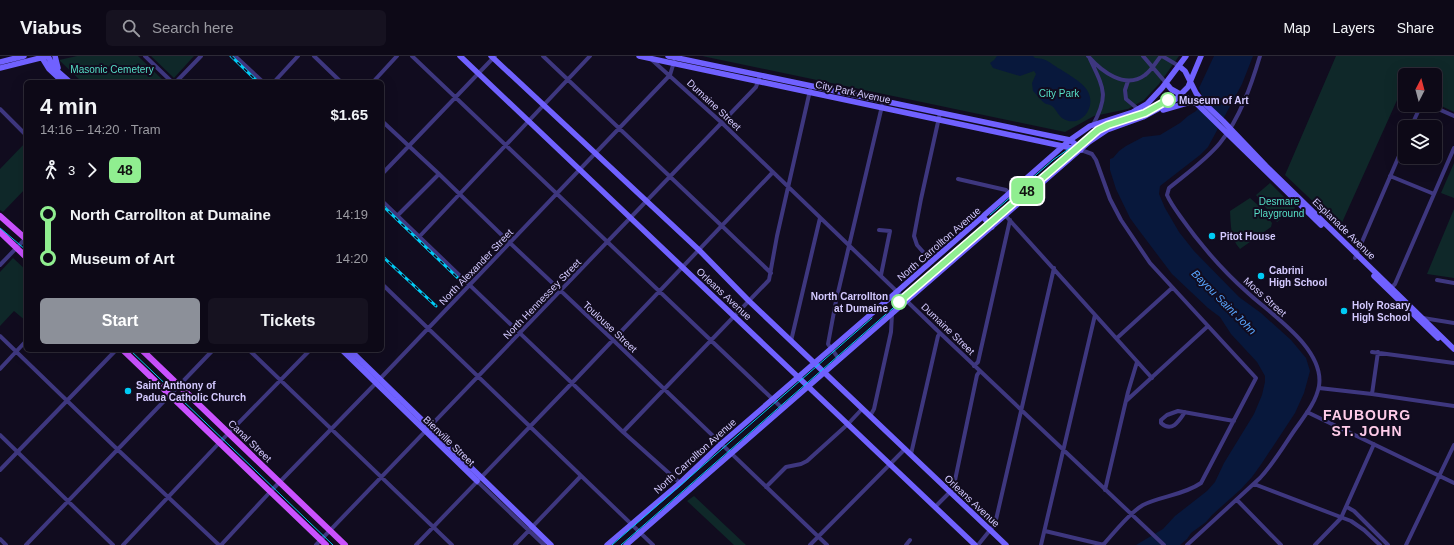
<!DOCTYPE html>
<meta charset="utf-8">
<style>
:root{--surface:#0d0917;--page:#161220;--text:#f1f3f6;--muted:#9a9aa1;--line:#2d2a36;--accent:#8c9099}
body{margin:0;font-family:Arial,sans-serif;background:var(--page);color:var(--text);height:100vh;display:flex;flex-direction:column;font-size:15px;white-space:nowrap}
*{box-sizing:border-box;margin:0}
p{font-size:13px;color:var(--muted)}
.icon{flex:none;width:22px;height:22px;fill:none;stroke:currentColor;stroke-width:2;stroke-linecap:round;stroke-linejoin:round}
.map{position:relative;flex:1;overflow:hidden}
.details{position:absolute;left:24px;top:24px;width:360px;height:272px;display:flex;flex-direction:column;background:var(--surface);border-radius:6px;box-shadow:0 4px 16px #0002,0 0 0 1px var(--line)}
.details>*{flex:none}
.badge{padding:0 8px;border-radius:6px;font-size:14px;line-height:26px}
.needle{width:26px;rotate:6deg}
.fabs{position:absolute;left:1398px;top:12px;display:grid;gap:8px}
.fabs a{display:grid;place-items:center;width:44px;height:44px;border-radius:6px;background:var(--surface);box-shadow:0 4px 16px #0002,0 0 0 1px var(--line);font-size:20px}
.map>.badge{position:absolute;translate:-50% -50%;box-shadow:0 0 0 2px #fff}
.legs{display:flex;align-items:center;gap:6px;height:44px;padding:0 16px;font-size:13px}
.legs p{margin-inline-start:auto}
.overview{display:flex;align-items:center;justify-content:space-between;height:68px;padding:0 16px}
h1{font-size:22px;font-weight:600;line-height:30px}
.button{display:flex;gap:8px;margin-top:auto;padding:8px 16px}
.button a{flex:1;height:46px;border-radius:6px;background:var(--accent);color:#fff;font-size:16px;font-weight:600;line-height:46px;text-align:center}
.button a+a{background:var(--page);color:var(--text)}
ul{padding:0 16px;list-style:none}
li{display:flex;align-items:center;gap:14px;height:44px;font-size:15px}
li i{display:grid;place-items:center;width:6px;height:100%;margin:0 5px;background:currentColor}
li i::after{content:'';width:10px;height:10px;margin:-5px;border:3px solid;border-radius:50%;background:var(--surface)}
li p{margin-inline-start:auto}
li:first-child i{background:linear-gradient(#0000 50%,currentColor 0)}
li:last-child i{background:linear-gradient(currentColor 50%,#0000 0)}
header{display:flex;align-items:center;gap:24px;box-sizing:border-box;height:56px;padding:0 20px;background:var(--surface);border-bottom:1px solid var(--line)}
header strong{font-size:19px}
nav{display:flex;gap:22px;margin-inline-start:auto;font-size:14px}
.search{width:280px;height:36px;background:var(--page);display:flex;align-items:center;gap:10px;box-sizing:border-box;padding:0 14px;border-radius:6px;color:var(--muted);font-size:15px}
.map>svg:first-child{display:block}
.green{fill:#0f2829}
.water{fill:#08183c}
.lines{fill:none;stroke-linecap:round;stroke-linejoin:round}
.street{stroke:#3e377f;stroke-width:4}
.secondary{stroke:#7061ff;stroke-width:5.5}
.primary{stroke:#ca51ff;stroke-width:6}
.tram{stroke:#00ccf5;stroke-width:1}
.rail-casing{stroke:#00ccf5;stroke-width:3}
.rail{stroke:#110c1f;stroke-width:1.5;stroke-dasharray:4.5;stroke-linecap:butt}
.line-1-casing{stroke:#fff;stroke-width:9}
.line-1{stroke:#90ee90;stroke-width:6}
.stop-1-dot{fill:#fff;stroke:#90ee90;stroke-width:2}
.poi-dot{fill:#00ccf5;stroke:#110c1f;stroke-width:1.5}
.labels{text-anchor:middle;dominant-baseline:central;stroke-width:4;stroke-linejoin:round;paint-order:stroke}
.park-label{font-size:10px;fill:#56dfc7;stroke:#110c1f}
.street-label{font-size:10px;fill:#d4caff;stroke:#110c1f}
.stop-label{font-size:10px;font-weight:bold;fill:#d4caff;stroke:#110c1f;text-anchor:start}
.poi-label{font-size:10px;font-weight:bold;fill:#d4caff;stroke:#110c1f;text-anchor:start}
.water-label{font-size:11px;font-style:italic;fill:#58a6ff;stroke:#110c1f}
.district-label{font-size:14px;font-weight:bold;letter-spacing:1px;fill:#ffcce9;stroke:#110c1f}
</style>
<header>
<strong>Viabus</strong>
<div class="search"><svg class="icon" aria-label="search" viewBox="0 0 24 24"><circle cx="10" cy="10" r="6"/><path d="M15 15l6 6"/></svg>Search here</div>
<nav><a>Map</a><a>Layers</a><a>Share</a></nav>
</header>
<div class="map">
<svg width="1454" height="489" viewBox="0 0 1454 489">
<rect width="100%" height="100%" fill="#110c1f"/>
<path class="green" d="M77,0H138L165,26H82L59,4Z
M151,0H194L174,22Z
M702,0H1179L1159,28L1144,44L1128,53L1094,60L1065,76Z
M1336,0H1454V56L1435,47V19H1405V34L1402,33L1340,171L1285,119Z
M26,86V132L3,156L0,154V113Z
M1454,107V142L1441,137Z
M1270,127L1295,152L1277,166L1256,139Z
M1250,142L1259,150L1272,167L1271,171L1240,193C1230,182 1231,169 1230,155Z
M1454,153V222L1427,218Z
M13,202L26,214V265L14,255L0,270V216Z
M694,440L746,489H734L687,445Z"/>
<path class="water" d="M997,0H1033L1035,2C1049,3 1049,7 1060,13C1069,19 1081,25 1087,34C1098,51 1080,74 1062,62C1058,59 1056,53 1052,50C1049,48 1049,49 1046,48C1041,45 1037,39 1033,35L1032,27L1036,18L1034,15L1020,20L993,12L990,7L994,4Z
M1214,0H1253L1242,28L1208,91L1200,99L1160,130L1159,138L1165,152L1179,176L1194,195L1239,241L1261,257L1291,284L1306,302L1310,315L1304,337L1295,357L1262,407L1252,421L1241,433L1212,459L1206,466L1191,477L1187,483L1180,489H1136L1163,473L1175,460L1207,435L1215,426L1224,407L1254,358L1262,339L1265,326V320L1257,306L1231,278L1220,261L1208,252L1172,218L1138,173L1130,162L1116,133L1110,114V103L1113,102L1119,95L1126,90L1143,81L1160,79L1180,67L1188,60L1196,55L1204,44L1199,32Z"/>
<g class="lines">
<path class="street" d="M145,0L172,26
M235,0L263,26
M314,0L341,26
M412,0L782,352
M543,0L722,170L771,217
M1088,0C1101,15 1125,34 1145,19C1152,14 1156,6 1161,0
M1143,0L1166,27
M1162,0L1179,10
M1090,3C1104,33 1109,39 1093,69
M652,4L722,67L940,277L1164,489
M1128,25L1125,34L1126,43L1138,53
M176,26L201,0
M274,26L298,0
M373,26L397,0
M1429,49L1454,60
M0,53L26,79
M382,65L439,118L510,187L613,284L827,489
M1411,71L1421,49
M1081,94L1092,98L1096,104L1110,143L1121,164L1150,207L1256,322L1201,427C1184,439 1161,440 1143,449C1130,456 1113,478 1103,489
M382,118L495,0
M1390,120L1434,138
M958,123L1006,134L1019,147
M382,145L623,376L680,427
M1005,159L1152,322
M397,160L439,118
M879,174L890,175L881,219
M419,181L590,0
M1355,202L1405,86
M932,206L917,189L914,180L921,143L940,57
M0,209L26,182
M1437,224L1454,227
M382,228L653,489
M1390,233L1395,228L1454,92
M1423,262L1454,267
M0,280L117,393L219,489
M1117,282L1172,232
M791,285L820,162
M249,294L452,489
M1372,296L1454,307
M839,303L828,288L836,245L882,50
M974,310L978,306L1010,164
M0,313L26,285
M1319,332L1372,338L1454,350
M1372,338L1378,296
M1126,345L1208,270
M1185,356C1179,365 1172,377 1161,367V364L1167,359L1178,355L1234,365
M1307,356L1454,427
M870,360L874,353L891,276L892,258
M623,376L769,224L777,180L811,30
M0,379L113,489
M911,398L938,280L940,277
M0,414L116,294
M477,425L544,489
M1254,428L1351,465L1364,474L1380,489
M766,431L786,411L801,408L807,405L848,368L862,353
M1105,434L1128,336L1137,306
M1237,444L1281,489
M935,451L950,436L954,429L977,319L980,315
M1347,451L1354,455L1388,489
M1045,475L1104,489
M0,483L6,489
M26,489L213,294
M123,489L220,386L310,294
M221,489L270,436L376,327L670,19L674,6
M316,489L756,31L760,19
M416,489L572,327L773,116
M515,489L581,420
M810,489L905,393
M906,489L910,484
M978,489L995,468L1054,212
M1041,489L1095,259
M1187,489L1260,422C1273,408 1283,391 1294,375C1303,362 1316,347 1319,330C1325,293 1272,259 1248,237C1223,215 1199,187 1180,160C1175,153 1170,146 1167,139L1169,132C1186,118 1206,104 1220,87C1240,62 1251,30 1260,0
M1315,489L1341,462L1374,388
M1406,489L1454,389"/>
<path class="secondary" d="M41,0L49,13L63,26
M48,0L54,12L70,26
M55,0L58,12
M460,0L975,489
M491,0L699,194L749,245L1006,489
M639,0L1081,94
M668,0L1070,84L1080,92
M0,6L24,0
M1179,10L1185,15L1196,37L1202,45L1223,65L1266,110L1454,293
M0,12L48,0
M1166,27L1171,33L1196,47L1321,169
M1163,54L1187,47H1195
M983,161L992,171
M1374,220L1438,282
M342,294L477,425
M350,294L551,489
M607,489L680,427L721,388L900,233L1070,84L1090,70L1133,56L1147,48L1162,32L1186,0
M626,489L1089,86L1107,74L1143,61L1176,43L1188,31L1201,0"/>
<path class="primary" d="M0,160L26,183
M0,176L26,201
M123,294L326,489
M142,294L345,489"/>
<path class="tram" d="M990,159L1053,104L1070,92
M0,172L26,194
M130,294L333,489
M612,489L872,262
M621,489L1094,77L1108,69L1145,57L1170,43"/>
<defs>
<path id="rail" d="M231,0L258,26
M382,149L460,224
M382,200L436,250"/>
</defs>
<use href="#rail" class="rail-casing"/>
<use href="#rail" class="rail"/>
</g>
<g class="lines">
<defs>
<path id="line-1" d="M899,246L1098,74L1108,69L1145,57L1168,44"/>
</defs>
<use href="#line-1" class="line-1-casing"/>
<use href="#line-1" class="line-1"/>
</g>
<g class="stop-1-dot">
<circle cx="1168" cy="44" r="7"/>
<circle cx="899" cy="246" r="7"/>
</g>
<g class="poi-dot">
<circle cx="1212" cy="180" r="4"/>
<circle cx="1261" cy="220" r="4"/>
<circle cx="1344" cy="255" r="4"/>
<circle cx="128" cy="335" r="4"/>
</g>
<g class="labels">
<g class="park-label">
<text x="112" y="13">Masonic Cemetery</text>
<text x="1059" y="37">City Park</text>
<text x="1279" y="145">Desmare<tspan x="1279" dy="12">Playground</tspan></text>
</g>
<g class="street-label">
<text transform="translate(853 36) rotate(12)">City Park Avenue</text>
<text transform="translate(714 49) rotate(43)">Dumaine Street</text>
<text transform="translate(1344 173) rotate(44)">Esplanade Avenue</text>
<text transform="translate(939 188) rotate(-41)">North Carrollton Avenue</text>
<text transform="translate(476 211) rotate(-46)">North Alexander Street</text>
<text transform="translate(724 238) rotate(43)">Orleans Avenue</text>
<text transform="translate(1265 241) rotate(42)">Moss Street</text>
<text transform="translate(542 243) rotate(-46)">North Hennessey Street</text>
<text transform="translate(610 271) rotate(43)">Toulouse Street</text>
<text transform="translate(948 273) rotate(44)">Dumaine Street</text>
<text transform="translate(250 385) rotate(44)">Canal Street</text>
<text transform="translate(449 385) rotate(44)">Bienville Street</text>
<text transform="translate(695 400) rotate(-42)">North Carrollton Avenue</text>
<text transform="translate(972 445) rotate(43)">Orleans Avenue</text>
</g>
<g class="stop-label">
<text x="1179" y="44">Museum of Art</text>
<text x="888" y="240" text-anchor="end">North Carrollton<tspan x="888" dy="12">at Dumaine</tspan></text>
</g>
<g class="poi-label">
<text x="1220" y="180">Pitot House</text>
<text x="1269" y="214">Cabrini<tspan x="1269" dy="12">High School</tspan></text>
<text x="1352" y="249">Holy Rosary<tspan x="1352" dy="12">High School</tspan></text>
<text x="136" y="329">Saint Anthony of<tspan x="136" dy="12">Padua Catholic Church</tspan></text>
</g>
<g class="water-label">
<text transform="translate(1224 246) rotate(45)">Bayou Saint John</text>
</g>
<g class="district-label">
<text x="1367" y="359">FAUBOURG<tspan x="1367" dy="16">ST. JOHN</tspan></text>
</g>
</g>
</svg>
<div class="fabs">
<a><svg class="needle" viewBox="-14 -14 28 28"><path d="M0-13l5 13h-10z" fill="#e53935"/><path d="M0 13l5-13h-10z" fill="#9a9aa1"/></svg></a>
<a><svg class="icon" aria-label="layers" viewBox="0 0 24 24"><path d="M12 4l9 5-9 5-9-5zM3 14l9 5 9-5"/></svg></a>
</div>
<b class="badge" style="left:1027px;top:135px;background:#90ee90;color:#111">48</b>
<section class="details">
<div class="overview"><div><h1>4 min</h1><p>14:16 – 14:20 · Tram</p></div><b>$1.65</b></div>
<div class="legs"><svg class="icon" aria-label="walk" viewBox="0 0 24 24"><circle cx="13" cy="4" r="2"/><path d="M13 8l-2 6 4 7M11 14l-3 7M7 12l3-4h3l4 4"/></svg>3<svg class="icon" aria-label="forward" viewBox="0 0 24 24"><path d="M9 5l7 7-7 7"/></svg><b class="badge" style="background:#90ee90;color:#111">48</b></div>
<ul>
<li><i style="color:#90ee90"></i><b>North Carrollton at Dumaine</b><p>14:19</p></li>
<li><i style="color:#90ee90"></i><b>Museum of Art</b><p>14:20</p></li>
</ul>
<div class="button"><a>Start</a><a>Tickets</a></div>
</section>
</div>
